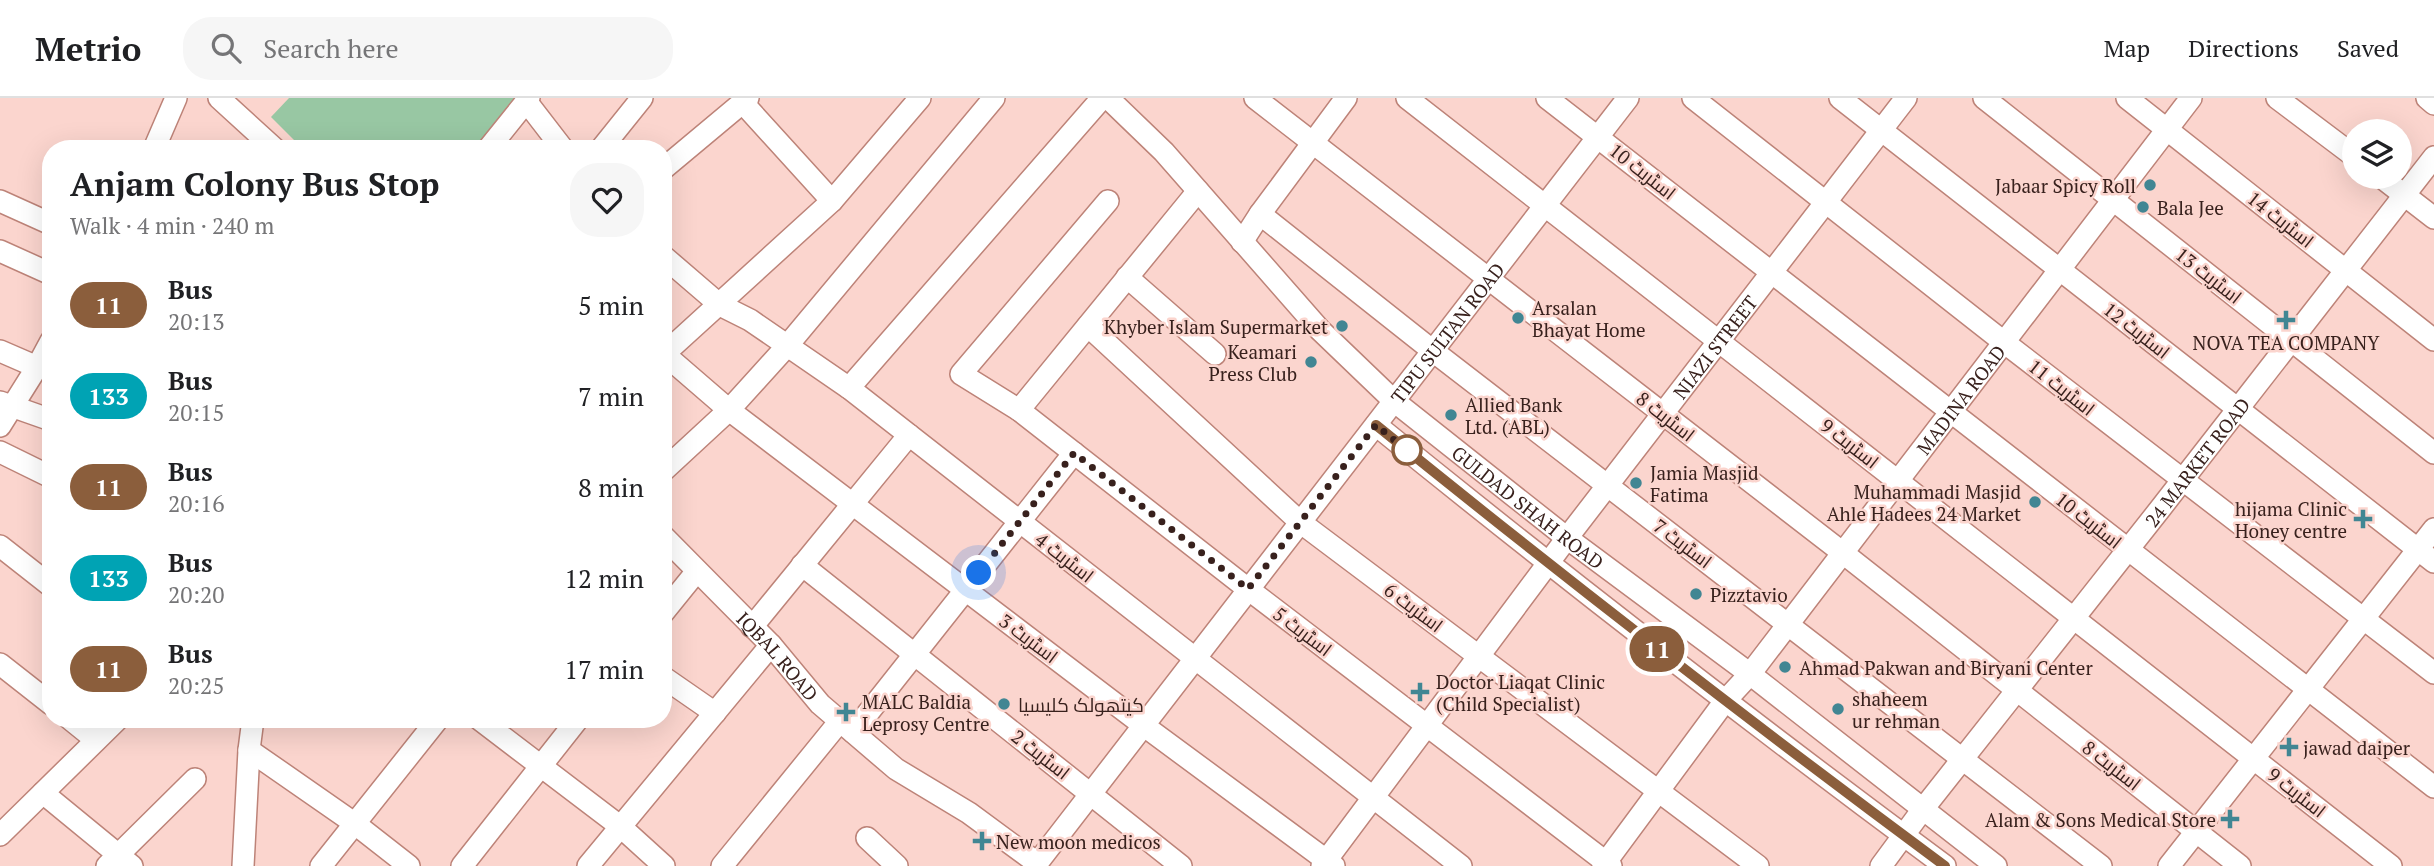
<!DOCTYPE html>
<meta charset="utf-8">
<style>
:root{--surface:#fff;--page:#f6f6f6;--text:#202124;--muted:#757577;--line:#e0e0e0}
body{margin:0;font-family:"PT Serif",Cairo,serif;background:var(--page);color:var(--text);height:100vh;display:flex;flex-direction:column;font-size:26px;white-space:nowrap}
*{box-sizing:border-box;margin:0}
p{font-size:23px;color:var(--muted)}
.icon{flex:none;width:38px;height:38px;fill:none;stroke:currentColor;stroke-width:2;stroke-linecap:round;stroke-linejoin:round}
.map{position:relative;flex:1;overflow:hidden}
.side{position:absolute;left:42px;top:42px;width:630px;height:588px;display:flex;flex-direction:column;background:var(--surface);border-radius:28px;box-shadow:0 7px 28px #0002}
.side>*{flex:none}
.badge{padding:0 14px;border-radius:23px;font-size:24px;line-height:46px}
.controls{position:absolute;left:2342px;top:21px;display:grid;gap:14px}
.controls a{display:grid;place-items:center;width:70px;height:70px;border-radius:50%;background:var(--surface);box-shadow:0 7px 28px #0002;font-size:35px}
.you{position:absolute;width:35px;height:35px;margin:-18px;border:5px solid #fff;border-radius:50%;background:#1a73e8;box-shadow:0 0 0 10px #1a73e833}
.map>.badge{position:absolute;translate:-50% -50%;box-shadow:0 0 0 4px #fff}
.round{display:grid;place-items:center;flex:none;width:74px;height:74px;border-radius:28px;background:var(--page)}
.overview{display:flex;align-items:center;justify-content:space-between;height:119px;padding:0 28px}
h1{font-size:33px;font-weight:800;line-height:52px}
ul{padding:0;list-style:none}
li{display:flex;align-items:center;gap:21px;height:91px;padding:0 28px}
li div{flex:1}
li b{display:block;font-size:26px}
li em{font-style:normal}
li .badge{min-width:77px;font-weight:700;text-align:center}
header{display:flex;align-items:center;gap:42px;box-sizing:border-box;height:98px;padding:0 35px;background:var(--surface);border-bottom:2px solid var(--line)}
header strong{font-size:33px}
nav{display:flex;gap:38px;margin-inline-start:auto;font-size:24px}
.search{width:490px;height:63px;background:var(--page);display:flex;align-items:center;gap:18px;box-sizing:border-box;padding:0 24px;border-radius:28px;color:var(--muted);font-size:26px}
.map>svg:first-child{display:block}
.green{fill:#98c7a3}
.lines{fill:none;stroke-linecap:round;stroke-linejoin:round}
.minor-casing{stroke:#bd8378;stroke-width:24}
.minor{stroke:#fff;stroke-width:21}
.line-casing{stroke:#fff;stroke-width:16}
.line{stroke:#8b5e3c;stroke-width:10}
.walk{stroke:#38211d;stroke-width:7;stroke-dasharray:0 12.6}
.poi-dot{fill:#418693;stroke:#fbd5ce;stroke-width:2.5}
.stop-dot{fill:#fff;stroke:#8b5e3c;stroke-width:3.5}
.labels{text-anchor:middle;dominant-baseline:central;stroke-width:5;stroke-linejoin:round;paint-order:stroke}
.street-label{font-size:19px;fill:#38211d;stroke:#fbd5ce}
.poi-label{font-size:19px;fill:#38211d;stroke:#fbd5ce;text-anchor:start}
</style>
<header>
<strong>Metrio</strong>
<div class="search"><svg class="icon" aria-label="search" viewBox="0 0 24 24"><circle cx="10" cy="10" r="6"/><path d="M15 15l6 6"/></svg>Search here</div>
<nav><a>Map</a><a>Directions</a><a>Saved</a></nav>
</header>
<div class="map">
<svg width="2434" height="768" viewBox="0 0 2434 768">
<rect width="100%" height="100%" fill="#fbd5ce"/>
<path class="green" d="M289,0H529L488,51H303L271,19Z"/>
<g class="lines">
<defs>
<g id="minor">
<path d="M219,0L275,51"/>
<path id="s1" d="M1108,0L1164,54L1320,232L1394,303L1567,440L1750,576L1996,768"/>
<path d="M1255,0L1843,455L2240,768"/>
<path d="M1407,0L2391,768"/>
<path d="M1547,0L2434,689"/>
<path d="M1693,0L2005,245L2434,575"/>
<path d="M1840,0L2434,464"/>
<path d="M1984,0L2434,355"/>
<path d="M2127,0L2434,242"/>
<path d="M2277,0L2354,58"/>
<path d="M2427,0L2434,6"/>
<path d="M526,3L563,51"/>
<path d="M742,4L832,103"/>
<path d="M154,51L176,0"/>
<path d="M488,51L529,0"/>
<path d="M601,51L642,0"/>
<path d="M663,71L748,0"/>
<path d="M2381,79L2434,120"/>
<path d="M0,103L51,126"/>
<path d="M1108,103L961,276L1019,312L1248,491L1611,768"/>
<path d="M1260,116L1346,0"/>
<path d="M1242,144L1260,116L1433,253L2101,768"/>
<path d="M0,153L51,176"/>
<path d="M663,158L720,207L750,222L849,290L1461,768"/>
<path d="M1127,179L1215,256"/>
<path d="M1088,228L1300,424L1758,768"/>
<path d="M0,253L37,269"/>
<path d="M663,255L729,312L1143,627L1334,768"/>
<path d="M663,257L832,103L920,0"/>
<path d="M849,290L1102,0"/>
<path d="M0,304L51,322"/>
<path d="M1019,312L1198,93"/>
<path d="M1376,327C1562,478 1752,625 1945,768"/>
<path d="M0,328L37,269L51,243"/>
<path d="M0,354L51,379"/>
<path d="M663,373L729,312L787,248L994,0"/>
<path id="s2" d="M663,438L771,547L820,606L896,671L969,715L1037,765"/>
<path d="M0,448L51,488"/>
<path d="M802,467L1181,768"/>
<path d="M663,515L697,473"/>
<path d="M752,529L909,337"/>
<path d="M0,566L51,606"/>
<path d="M663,579L715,615"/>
<path d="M70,621L96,642"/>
<path d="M479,621L621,729L664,768"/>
<path d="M853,634L1074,355"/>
<path d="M249,652L354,725L409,768"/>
<path d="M43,695L132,768"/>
<path d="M0,737L118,621"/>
<path d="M867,740L897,768"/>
<path d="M107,768L195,681"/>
<path d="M243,768L249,652L253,621"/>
<path d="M321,768L438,621"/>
<path d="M462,768L578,621"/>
<path d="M588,768L771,547"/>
<path d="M722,768L840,623"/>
<path id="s3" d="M1035,768L1628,0"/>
<path id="s4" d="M1322,768L1567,440L1906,0"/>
<path id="s5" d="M1603,768L1725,603L1750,576L2191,0"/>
<path id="s6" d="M1881,768L1923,711L2160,411L2434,59"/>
<path d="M2169,768L2434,431"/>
</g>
</defs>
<use href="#minor" class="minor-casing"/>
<use href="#minor" class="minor"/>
</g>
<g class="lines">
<defs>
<path id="line" d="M1376,327C1562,478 1752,625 1945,768"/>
</defs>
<use href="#line" class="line-casing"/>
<use href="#line" class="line"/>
<path class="walk" d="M979,475L1074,355L1248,491L1376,327L1416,360L1407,352"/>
</g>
<g class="poi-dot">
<circle cx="2150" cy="87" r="7"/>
<circle cx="2143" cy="109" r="7"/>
<circle cx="1518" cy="220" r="7"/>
<path d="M2282.5 211.5h7v7h7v7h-7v7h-7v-7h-7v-7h7z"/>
<circle cx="1342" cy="228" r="7"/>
<circle cx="1311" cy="264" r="7"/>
<circle cx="1451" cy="317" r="7"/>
<circle cx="1636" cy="385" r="7"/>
<circle cx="2035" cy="404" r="7"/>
<path d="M2359.5 410.5h7v7h7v7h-7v7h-7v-7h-7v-7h7z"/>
<circle cx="1696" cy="496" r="7"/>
<circle cx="1785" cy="569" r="7"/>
<path d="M1416.5 583.5h7v7h7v7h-7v7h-7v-7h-7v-7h7z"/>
<circle cx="1004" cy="606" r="7"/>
<circle cx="1838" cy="611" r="7"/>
<path d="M842.5 603.5h7v7h7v7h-7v7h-7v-7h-7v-7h7z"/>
<path d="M2285.5 638.5h7v7h7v7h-7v7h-7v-7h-7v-7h7z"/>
<path d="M2226.5 710.5h7v7h7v7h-7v7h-7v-7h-7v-7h7z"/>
<path d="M978.5 732.5h7v7h7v7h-7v7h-7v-7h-7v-7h7z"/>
</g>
<circle class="stop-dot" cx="1407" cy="352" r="14"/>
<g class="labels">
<g class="street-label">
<text transform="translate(1643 73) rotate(38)">اسٹریٹ 10</text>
<text transform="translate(2281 121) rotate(38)">اسٹریٹ 14</text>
<text transform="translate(2209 177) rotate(38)">اسٹریٹ 13</text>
<text transform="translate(2137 232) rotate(38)">اسٹریٹ 12</text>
<text stroke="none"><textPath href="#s3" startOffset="674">TIPU SULTAN ROAD</textPath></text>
<text stroke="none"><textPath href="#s4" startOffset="651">NIAZI STREET</textPath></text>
<text transform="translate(2062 289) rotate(38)">اسٹریٹ 11</text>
<text stroke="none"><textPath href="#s5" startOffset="588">MADINA ROAD</textPath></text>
<text transform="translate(1666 318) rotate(38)">اسٹریٹ 8</text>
<text transform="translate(1850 345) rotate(38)">اسٹریٹ 9</text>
<text stroke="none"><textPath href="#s6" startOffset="513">24 MARKET ROAD</textPath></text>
<text stroke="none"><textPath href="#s1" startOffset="588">GULDAD SHAH ROAD</textPath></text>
<text transform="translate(2089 422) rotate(38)">اسٹریٹ 10</text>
<text transform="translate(1683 445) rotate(37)">اسٹریٹ 7</text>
<text transform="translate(1065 459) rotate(38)">اسٹریٹ 4</text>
<text transform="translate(1414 509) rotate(37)">اسٹریٹ 6</text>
<text transform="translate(1303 533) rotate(37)">اسٹریٹ 5</text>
<text transform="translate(1029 540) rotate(37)">اسٹریٹ 3</text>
<text stroke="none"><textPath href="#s2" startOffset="166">IQBAL ROAD</textPath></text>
<text transform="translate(1041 656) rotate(38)">اسٹریٹ 2</text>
<text transform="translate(2112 667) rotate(38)">اسٹریٹ 8</text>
<text transform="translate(2297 694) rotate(38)">اسٹریٹ 9</text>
</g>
<g class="poi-label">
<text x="2136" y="87" text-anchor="end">Jabaar Spicy Roll</text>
<text x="2157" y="109">Bala Jee</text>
<text x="1532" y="209">Arsalan<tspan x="1532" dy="22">Bhayat Home</tspan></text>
<text x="1328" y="228" text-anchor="end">Khyber Islam Supermarket</text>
<text x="2286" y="244" text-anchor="middle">NOVA TEA COMPANY</text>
<text x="1297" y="253" text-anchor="end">Keamari<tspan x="1297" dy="22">Press Club</tspan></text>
<text x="1465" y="306">Allied Bank<tspan x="1465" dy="22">Ltd. (ABL)</tspan></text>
<text x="1650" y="374">Jamia Masjid<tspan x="1650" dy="22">Fatima</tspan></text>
<text x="2021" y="393" text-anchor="end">Muhammadi Masjid<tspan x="2021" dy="22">Ahle Hadees 24 Market</tspan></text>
<text x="2347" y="410" text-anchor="end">hijama Clinic<tspan x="2347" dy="22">Honey centre</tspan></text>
<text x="1710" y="496">Pizztavio</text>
<text x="1799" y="569">Ahmad Pakwan and Biryani Center</text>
<text x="1436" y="583">Doctor Liaqat Clinic<tspan x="1436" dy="22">(Child Specialist)</tspan></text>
<text x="1852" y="600">shaheem<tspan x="1852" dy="22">ur rehman</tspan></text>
<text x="862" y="603">MALC Baldia<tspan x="862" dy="22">Leprosy Centre</tspan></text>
<text x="1018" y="606">کیتھولک کلیسیا</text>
<text x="2303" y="649">jawad daiper</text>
<text x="2216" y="721" text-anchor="end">Alam &amp; Sons Medical Store</text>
<text x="996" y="743">New moon medicos</text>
</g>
</g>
</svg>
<div class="controls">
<a><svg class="icon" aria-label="layers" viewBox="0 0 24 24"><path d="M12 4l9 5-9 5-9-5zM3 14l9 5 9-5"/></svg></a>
</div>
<div class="you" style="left:979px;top:475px"></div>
<b class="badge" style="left:1657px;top:551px;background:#8b5e3c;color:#fff">11</b>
<section class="side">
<div class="overview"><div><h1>Anjam Colony Bus Stop</h1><p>Walk · 4 min · 240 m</p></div><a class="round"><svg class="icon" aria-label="heart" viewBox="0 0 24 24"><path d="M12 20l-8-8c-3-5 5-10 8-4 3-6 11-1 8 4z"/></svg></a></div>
<ul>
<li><span class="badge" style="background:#8b5e3c;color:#fff">11</span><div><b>Bus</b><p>20:13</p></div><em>5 min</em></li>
<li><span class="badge" style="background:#00a3b4;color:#fff">133</span><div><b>Bus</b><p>20:15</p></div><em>7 min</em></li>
<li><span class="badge" style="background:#8b5e3c;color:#fff">11</span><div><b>Bus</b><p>20:16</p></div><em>8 min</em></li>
<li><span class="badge" style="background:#00a3b4;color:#fff">133</span><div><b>Bus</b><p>20:20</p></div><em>12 min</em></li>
<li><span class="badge" style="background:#8b5e3c;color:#fff">11</span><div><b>Bus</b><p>20:25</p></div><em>17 min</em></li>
</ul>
</section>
</div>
